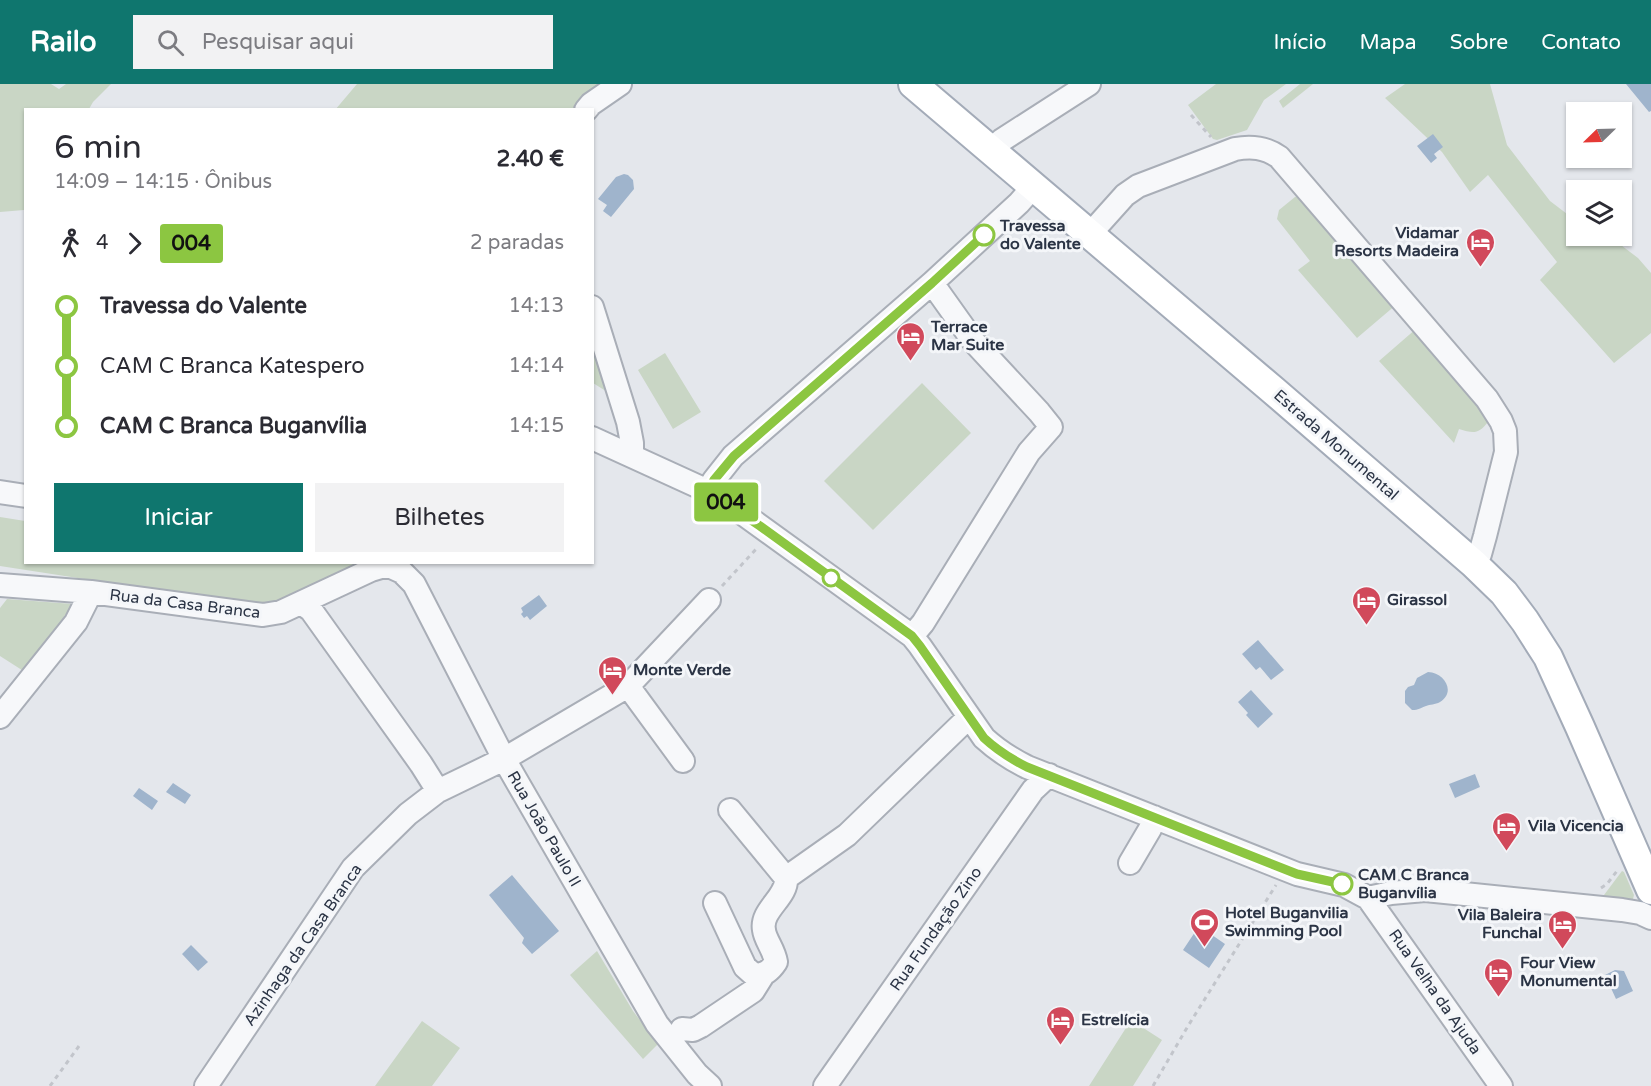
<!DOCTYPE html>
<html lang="pt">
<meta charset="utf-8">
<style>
:root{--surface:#fff;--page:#f2f2f3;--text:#2b2b33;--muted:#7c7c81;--accent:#0f766e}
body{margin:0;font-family:"Varela Round",sans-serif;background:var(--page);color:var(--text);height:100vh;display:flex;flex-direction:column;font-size:22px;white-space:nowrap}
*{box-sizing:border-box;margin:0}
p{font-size:20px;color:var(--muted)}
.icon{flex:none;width:33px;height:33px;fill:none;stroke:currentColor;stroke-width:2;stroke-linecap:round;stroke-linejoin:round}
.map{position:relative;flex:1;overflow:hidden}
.sheet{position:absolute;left:24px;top:24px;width:570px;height:456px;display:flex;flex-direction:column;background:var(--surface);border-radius:0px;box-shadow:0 2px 4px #0004}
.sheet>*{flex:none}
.badge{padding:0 12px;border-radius:4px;font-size:21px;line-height:39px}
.needle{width:39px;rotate:247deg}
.controls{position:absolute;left:1566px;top:18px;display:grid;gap:12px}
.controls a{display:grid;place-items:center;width:66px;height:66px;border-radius:0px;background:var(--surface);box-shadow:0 2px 4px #0004;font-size:30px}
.map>.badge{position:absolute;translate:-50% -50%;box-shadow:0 0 0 3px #fff}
.legs{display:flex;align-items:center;gap:9px;height:66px;padding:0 30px;font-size:20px}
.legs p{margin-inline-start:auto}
.summary{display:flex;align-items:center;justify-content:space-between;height:102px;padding:0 30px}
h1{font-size:33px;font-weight:600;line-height:45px}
.cta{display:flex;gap:12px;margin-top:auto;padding:12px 30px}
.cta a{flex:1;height:69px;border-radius:0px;background:var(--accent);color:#fff;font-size:24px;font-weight:600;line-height:69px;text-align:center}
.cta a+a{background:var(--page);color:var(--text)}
ul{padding:0 30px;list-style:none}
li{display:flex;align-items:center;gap:21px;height:60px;font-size:22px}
li i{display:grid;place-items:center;width:9px;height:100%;margin:0 8px;background:currentColor}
li i::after{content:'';width:15px;height:15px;margin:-8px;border:4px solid;border-radius:50%;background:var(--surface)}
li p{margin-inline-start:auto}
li:first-child i{background:linear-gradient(#0000 50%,currentColor 0)}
li:last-child i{background:linear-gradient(currentColor 50%,#0000 0)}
header{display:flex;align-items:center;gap:36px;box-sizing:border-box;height:84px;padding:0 30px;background:var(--accent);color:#fff}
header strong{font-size:28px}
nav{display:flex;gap:33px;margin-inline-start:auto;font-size:21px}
.search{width:420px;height:54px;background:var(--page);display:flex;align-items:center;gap:15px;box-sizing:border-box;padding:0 21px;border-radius:0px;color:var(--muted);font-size:22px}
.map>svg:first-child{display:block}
.green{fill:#c9d6c5}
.water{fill:#9fb4cc}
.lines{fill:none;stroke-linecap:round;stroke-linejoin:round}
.minor-casing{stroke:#a9aeb7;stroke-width:26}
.major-casing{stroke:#a3abb8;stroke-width:32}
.path{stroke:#c2c5cb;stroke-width:3;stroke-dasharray:4.5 4.5;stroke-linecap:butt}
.minor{stroke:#f7f8fa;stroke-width:22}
.major{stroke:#fff;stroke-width:28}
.line-1-casing{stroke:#fff;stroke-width:14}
.line-1{stroke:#8cc641;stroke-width:9}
.stop-1-dot{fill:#fff;stroke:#8cc641;stroke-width:3}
.labels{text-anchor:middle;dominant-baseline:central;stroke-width:6;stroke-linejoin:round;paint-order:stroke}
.stop-label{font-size:16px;font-weight:bold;fill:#2b3445;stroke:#f4f6f9;text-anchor:start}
.poi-label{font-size:16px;font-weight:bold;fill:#2b3445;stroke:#f4f6f9;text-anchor:start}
.street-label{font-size:16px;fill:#2b3445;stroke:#f4f6f9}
</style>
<header>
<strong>Railo</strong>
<div class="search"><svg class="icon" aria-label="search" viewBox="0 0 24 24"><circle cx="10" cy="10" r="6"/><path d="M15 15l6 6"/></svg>Pesquisar aqui</div>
<nav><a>Início</a><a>Mapa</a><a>Sobre</a><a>Contato</a></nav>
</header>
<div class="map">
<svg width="1651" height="1002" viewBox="0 0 1651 1002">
<rect width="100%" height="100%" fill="#e4e7ec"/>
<path class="green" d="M0,0H51L59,5L66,0H111L93,18L89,25L26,26V125L24,126L0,128Z
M357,0H606L584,25L335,26Z
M1216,0H1286L1264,16L1247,46L1217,56L1213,55L1188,21Z
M1300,0H1313L1283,24L1279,17Z
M1405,0H1490L1507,61L1550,117L1571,133H1576V152H1609L1638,174L1651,189V249L1614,279L1540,196L1557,178L1488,91L1470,108L1442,68L1385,14Z
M1303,109L1397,220L1357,254L1298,186L1310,177L1277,135L1279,126L1295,113Z
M1417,244L1483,323L1488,338C1478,351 1473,349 1459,345L1454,359L1379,277Z
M593,249L609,309L593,299Z
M665,269L701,328L673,345L638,286Z
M922,299L971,349L873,446L824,397Z
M0,433L25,437L26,478L359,479L265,523L0,482Z
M7,515L73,520L25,588L0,572V524Z
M1622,787L1624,788L1634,811L1633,815L1629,816L1604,812V811Z
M597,867L633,927L658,960L643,975L570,891Z
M1131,936L1162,956L1133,1002H1089Z
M422,937L460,964L432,1002H375Z"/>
<path class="water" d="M1626,0H1651V27L1649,28Z
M1433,50L1443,63L1434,70L1437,74L1431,79L1417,62Z
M624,90L628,91L633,96L634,105L611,133L603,127L607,121L598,115L616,93Z
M539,511L547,522L530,536L527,532L524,534L521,530L523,528L521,524Z
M1258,556L1284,586L1271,596L1260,583L1256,586L1242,570Z
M1428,588C1445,589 1456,608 1440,618C1435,621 1430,620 1426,622C1420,624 1419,626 1412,626L1405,619V607L1408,603L1414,601L1417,594Z
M1251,606L1273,630L1258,644L1246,631L1248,629L1238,618Z
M1475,690L1480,703L1455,714L1449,700Z
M173,699L191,711L185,720L166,708Z
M139,704L158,717L152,726L133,712Z
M512,791L559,847L532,870L522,859L524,854L489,811Z
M1199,842L1225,860L1209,884L1183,866Z
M191,861L208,878L198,887L182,870Z
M1615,886L1624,887L1633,907L1616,915L1605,891Z"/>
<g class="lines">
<defs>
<path id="minor" d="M586,26L591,20L620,0
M991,66L1002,56L1089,0
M1090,150L1125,111L1138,102L1235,65C1251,62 1265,63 1279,73L1487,315L1501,337L1505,347L1506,368L1485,452L1480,470L1474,480
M592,223L628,338L632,359V372
M592,354L708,407L724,416L912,552L920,562L984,654C997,666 1011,675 1027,683L1297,790L1344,801L1368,814L1501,1002
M708,407L714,396L733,372L932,199L1019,119L1034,102
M0,408L26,412
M391,483L402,488L414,500L504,675L657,940L697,990L710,1002
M0,501L91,508L263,531L281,528L371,486L381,483H391L395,478
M301,519L311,526L421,680L438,707
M912,552L923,539L1029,368L1051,343L1039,328L974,258L932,199
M628,602L683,677
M0,633L76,538L91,508
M730,726L786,794
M1130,779L1150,745L1154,733
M786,794L847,751L969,633
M1368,814L1391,809L1425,806L1622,826L1640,829L1651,834
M715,819L745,883L754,891C765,891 770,887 776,878C774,865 765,856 764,846C760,826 788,813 786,794
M682,945L693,946L701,942L753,907L763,891
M206,1002L353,784L408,730L438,707L504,675L628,602L709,516
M825,1002L1033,706L1049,691"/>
<path id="major" d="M913,0L1274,307L1474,480L1504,509L1525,537L1548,573L1580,643L1651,806"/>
</defs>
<use href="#minor" class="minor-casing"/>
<use href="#major" class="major-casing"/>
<path class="path" d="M1191,31L1211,53
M722,502L758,463
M1601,804L1607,800L1617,787
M50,1002L79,962
M1153,1002L1188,942L1276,801"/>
<use href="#minor" class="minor"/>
<use href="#major" class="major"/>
</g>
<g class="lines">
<defs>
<path id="line-1" d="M984,151L932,199L734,372L714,396L708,407L760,442L912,552L920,562L984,654C997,666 1011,675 1027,683L1297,790L1342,800"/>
</defs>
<use href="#line-1" class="line-1-casing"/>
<use href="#line-1" class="line-1"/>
</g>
<defs>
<symbol id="hotel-pin" viewBox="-11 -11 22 30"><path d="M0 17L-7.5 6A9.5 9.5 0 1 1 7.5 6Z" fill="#d1495b" stroke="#f4f6f9"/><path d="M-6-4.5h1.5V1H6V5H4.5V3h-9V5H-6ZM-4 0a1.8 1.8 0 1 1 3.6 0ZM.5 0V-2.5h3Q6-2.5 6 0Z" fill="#fff"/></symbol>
<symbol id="stadium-pin" viewBox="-11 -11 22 30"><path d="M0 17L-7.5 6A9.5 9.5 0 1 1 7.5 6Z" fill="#d1495b" stroke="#f4f6f9"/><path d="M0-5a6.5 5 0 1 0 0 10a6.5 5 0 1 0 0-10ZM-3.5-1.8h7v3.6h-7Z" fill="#fff"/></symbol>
</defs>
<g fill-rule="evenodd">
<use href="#hotel-pin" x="1464" y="142" width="33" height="45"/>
<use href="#hotel-pin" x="894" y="236" width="33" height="45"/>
<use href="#hotel-pin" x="1350" y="500" width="33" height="45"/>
<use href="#hotel-pin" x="596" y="570" width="33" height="45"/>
<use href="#hotel-pin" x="1490" y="726" width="33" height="45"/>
<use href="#stadium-pin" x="1188" y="822" width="33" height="45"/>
<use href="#hotel-pin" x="1546" y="824" width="33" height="45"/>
<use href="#hotel-pin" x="1482" y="872" width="33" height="45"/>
<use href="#hotel-pin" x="1044" y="920" width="33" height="45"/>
</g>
<g class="stop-1-dot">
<circle cx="984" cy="151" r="10"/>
<circle cx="831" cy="494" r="8"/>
<circle cx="1342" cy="800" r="10"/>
</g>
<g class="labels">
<g class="stop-label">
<text x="1000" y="142">Travessa<tspan x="1000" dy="18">do Valente</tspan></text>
<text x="1358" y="791">CAM C Branca<tspan x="1358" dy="18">Buganvília</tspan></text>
</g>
<g class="poi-label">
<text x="1459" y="149" text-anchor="end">Vidamar<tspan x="1459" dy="18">Resorts Madeira</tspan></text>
<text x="931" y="243">Terrace<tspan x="931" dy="18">Mar Suite</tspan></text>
<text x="1387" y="516">Girassol</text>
<text x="633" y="586">Monte Verde</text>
<text x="1528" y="742">Vila Vicencia</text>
<text x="1225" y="829">Hotel Buganvilia<tspan x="1225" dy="18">Swimming Pool</tspan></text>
<text x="1542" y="831" text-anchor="end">Vila Baleira<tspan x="1542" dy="18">Funchal</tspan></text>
<text x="1520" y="879">Four View<tspan x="1520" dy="18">Monumental</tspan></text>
<text x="1081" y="936">Estrelícia</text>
</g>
<g class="street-label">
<text transform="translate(1336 361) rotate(41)">Estrada Monumental</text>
<text transform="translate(185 520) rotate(7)">Rua da Casa Branca</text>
<text transform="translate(544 745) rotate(60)">Rua João Paulo II</text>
<text transform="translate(936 845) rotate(-55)">Rua Fundação Zino</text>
<text transform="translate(303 861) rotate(-55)">Azinhaga da Casa Branca</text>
<text transform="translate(1435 908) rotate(55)">Rua Velha da Ajuda</text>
</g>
</g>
</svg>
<div class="controls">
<a><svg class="needle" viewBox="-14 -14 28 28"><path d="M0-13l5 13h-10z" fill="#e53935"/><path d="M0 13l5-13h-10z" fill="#7c7c81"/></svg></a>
<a><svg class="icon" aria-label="layers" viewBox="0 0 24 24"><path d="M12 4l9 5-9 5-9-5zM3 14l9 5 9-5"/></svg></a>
</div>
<b class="badge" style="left:726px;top:418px;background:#8cc641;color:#111">004</b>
<section class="sheet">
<div class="summary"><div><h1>6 min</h1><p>14:09 – 14:15 · Ônibus</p></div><b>2.40 €</b></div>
<div class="legs"><svg class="icon" aria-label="walk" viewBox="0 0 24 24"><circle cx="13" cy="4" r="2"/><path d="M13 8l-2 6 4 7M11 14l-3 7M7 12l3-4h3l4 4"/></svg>4<svg class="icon" aria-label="forward" viewBox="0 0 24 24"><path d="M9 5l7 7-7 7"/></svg><b class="badge" style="background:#8cc641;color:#111">004</b><p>2 paradas</p></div>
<ul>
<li><i style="color:#8cc641"></i><b>Travessa do Valente</b><p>14:13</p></li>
<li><i style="color:#8cc641"></i><span>CAM C Branca Katespero</span><p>14:14</p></li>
<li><i style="color:#8cc641"></i><b>CAM C Branca Buganvília</b><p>14:15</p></li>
</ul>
<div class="cta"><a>Iniciar</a><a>Bilhetes</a></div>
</section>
</div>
